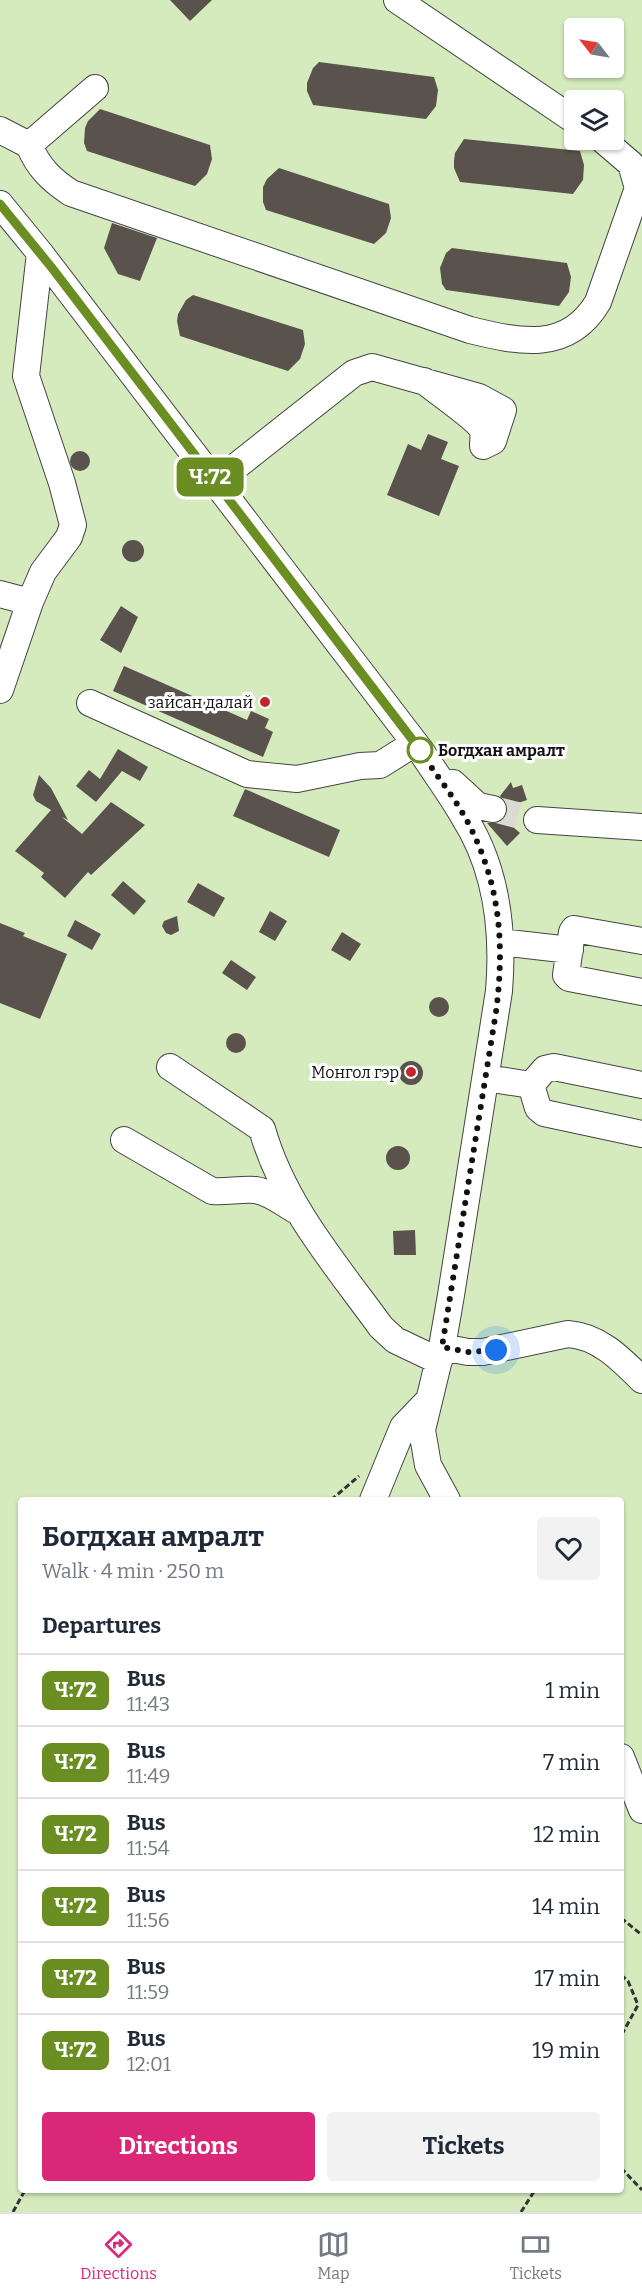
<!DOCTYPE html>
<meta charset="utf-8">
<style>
:root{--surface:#fff;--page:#f2f2f3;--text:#1f2937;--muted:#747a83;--line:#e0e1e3;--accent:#db2777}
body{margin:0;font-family:Bitter,serif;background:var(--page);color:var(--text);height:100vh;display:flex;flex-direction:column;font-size:22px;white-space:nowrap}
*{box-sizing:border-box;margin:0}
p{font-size:20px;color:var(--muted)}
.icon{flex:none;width:33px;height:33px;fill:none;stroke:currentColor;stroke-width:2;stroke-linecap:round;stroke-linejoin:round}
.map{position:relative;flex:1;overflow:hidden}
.side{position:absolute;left:18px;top:1497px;width:606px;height:696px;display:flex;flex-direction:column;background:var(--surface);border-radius:6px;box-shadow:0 2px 4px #0004}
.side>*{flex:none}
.badge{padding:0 12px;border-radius:9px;font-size:21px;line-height:39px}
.needle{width:39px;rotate:301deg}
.fabs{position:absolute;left:564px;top:18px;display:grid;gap:12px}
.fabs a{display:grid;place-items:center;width:60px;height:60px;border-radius:6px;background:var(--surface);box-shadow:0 2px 4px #0004;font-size:30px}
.you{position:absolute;width:30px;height:30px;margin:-15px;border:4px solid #fff;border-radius:50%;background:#1a73e8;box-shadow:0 0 0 9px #1a73e833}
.map>.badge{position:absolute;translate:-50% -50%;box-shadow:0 0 0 3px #fff}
h2{padding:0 24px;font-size:22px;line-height:54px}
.round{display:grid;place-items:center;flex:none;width:63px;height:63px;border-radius:6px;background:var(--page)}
.head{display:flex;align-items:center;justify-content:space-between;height:102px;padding:0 24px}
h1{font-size:28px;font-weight:700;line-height:45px}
.cta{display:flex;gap:12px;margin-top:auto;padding:12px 24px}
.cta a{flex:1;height:69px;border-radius:6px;background:var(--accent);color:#fff;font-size:24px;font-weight:700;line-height:69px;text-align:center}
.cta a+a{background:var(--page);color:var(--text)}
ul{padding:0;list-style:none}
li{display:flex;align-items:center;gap:18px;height:72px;padding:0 24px;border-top:2px solid var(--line)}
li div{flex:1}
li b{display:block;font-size:22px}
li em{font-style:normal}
li .badge{min-width:66px;font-weight:700;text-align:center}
.menu{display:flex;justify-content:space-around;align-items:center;height:84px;border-top:2px solid var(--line);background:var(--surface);font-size:16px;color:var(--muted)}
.menu a{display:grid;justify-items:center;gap:3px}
.menu .selected{color:var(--accent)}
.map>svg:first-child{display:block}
.green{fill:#d5ebbd;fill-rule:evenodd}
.building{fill:#5a524d}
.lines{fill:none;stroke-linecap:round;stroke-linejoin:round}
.minor-tunnel{stroke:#dbdad3;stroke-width:26;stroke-dasharray:26 13;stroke-linecap:butt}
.minor-casing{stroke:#444;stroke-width:28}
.path{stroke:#333;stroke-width:3;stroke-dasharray:6 3;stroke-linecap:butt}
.minor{stroke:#fff;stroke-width:26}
.line-casing{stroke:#fff;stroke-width:14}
.line{stroke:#6b8e23;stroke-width:9}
.walk{stroke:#111;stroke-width:6;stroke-dasharray:0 10.8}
.poi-dot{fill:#c4262e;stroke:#fff;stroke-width:2}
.stop-dot{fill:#fff;stroke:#6b8e23;stroke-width:3}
.labels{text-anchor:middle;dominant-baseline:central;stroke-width:6;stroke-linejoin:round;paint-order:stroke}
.poi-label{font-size:16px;fill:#111;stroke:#fff;text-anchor:end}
.stop-label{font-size:16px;font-weight:bold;fill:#111;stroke:#fff;text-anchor:start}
</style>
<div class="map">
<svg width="642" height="2212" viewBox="0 0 642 2212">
<rect width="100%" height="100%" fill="#fffdf5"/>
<path class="green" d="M0,0H642V2212H0ZM574,28H614V68H574ZM574,100H614V140H574ZM21,1500H621V2190H21Z"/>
<path class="building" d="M170,0H212L190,21Z
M319,62L434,77L438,90L436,106L426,119L313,105L307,91V83L313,68Z
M100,109L210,145L212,159L207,174L195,186L87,151L84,143L85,128L88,121Z
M464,139L580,151L584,165L583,180L573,194L460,182L454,168V161L455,153Z
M279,168L389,204L391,218L386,233L374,244L266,210L263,202V187L267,179Z
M112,223L157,238L140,281L118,274L104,248Z
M452,248L567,263L571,277L569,292L559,306L446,290L442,284L440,268L446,253Z
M193,295L303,330L305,344L300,359L288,371L180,336L177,321L178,314L186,300Z
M428,434L448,442L441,459L459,466L439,516L387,495L408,444L421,450Z
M70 461a10 10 0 1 1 20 0a10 10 0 1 1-20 0Z
M122 551a11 11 0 1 1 22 0a11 11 0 1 1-22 0Z
M121,606L138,617L121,653L100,640Z
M124,666L247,720L251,711L269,719L265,728L273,732L263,757L113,691Z
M118,749L148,767L140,781L122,771L96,802L76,786L89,770L100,779Z
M39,775L51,788L68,820L62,817L82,834L111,802L145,825L91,875L88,872L65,898L41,877L44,873L15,851L51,810L36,801L33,795Z
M511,782L513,788L522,785L527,800L518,803L517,815L512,826L520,833L507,846L487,823H497L505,818L508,813L507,805L500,796Z
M245,789L340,830L329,857L233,816Z
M123,881L146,901L134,915L111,895Z
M198,883L225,898L214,917L187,902Z
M270,911L287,921L275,941L259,932Z
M177,916L179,931L171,935L166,933L162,926L164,921Z
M75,920L101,934L92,950L67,936Z
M0,923L25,933L23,936L67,954L40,1019L0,1003Z
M342,932L361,944L350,961L331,950Z
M231,960L256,977L247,990L222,973Z
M429 1007a10 10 0 1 1 20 0a10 10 0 1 1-20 0Z
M226 1043a10 10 0 1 1 20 0a10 10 0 1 1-20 0Z
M399 1073a12 12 0 1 1 24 0a12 12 0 1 1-24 0Z
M386 1158a12 12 0 1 1 24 0a12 12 0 1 1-24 0Z
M415,1230L416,1255H394L393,1231Z"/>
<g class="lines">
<path class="minor-tunnel" d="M493,809L537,820"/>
<defs>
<path id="minor" d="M397,0L574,120
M0,130L29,145L95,88
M29,145C38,167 51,180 71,193L470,330C519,342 568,353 598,302L638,188L631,164L603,140
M0,204L40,253L421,751C435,773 451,794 464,817C497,869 504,930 499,991L451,1295L442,1347L422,1430L428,1465L447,1500
M215,483L354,373L372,367L479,397L503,410L493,441L483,446C483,441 484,435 483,431C479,420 436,391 424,381
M0,594L30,602
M0,690L30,602L43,572L69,537L73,525L62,483L26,376L40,253
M90,703L247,774L297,779L360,766L380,765L415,743
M453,783L478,806L493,809
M537,820L642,827
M642,941L574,929L572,932L566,975L569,978L642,992
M501,942L570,950
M170,1067L262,1129C283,1204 336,1265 381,1327L395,1340L439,1361
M486,1078L531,1085
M531,1085L538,1108L544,1113L642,1134
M531,1085L545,1069L554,1067L642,1085
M124,1140L212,1191C226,1192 241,1189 255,1190C270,1192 284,1204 297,1211
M442,1347L468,1352H483L568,1334C599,1336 621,1359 642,1380
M373,1500L403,1427L429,1400
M621,1757L642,1810"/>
</defs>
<use href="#minor" class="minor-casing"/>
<path class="path" d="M331,1500L359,1476
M621,1918L642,1935
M621,1975L628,1981L638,2005L621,2036
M621,2168L642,2190
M13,2212L25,2190
M521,2212L535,2190"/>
<use href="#minor" class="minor"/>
</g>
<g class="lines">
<defs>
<path id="line" d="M0,204L52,268L421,751"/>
</defs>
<use href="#line" class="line-casing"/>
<use href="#line" class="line"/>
<path class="walk" d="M420,750C434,773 453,795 466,819C500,882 505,942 496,1012L442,1347L468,1352L496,1350"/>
</g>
<g class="poi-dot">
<circle cx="265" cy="702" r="6"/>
<circle cx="411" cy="1072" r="6"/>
</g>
<circle class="stop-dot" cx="420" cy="750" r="12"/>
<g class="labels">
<g class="poi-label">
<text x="253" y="702">зайсан далай</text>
<text x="399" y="1072">Монгол гэр</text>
</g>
<g class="stop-label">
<text x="438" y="750">Богдхан амралт</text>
</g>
</g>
</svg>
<div class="fabs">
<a><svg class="needle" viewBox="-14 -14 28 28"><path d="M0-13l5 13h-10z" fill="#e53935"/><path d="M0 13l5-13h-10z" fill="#747a83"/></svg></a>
<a><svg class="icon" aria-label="layers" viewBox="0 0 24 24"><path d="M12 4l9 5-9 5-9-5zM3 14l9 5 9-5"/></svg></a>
</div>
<div class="you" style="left:496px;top:1350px"></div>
<b class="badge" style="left:210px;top:477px;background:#6b8e23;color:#fff">Ч:72</b>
<section class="side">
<div class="head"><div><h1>Богдхан амралт</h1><p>Walk · 4 min · 250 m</p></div><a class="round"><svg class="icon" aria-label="heart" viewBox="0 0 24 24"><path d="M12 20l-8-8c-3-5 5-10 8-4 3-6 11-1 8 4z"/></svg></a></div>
<h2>Departures</h2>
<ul>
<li><span class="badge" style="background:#6b8e23;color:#fff">Ч:72</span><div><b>Bus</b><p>11:43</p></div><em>1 min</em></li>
<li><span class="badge" style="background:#6b8e23;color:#fff">Ч:72</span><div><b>Bus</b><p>11:49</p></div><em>7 min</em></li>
<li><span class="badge" style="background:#6b8e23;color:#fff">Ч:72</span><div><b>Bus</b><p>11:54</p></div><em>12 min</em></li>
<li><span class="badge" style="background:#6b8e23;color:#fff">Ч:72</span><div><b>Bus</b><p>11:56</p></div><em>14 min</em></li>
<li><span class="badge" style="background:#6b8e23;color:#fff">Ч:72</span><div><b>Bus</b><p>11:59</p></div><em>17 min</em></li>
<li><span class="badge" style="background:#6b8e23;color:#fff">Ч:72</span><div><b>Bus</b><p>12:01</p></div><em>19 min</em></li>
</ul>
<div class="cta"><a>Directions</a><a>Tickets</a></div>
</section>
</div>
<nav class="menu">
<a class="selected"><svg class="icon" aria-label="directions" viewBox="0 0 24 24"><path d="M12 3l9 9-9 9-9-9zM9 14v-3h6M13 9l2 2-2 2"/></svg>Directions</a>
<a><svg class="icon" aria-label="map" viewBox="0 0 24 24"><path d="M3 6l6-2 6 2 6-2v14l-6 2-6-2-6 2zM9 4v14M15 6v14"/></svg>Map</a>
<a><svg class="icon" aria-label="tickets" viewBox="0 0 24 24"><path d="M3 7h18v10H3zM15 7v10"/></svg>Tickets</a>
</nav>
